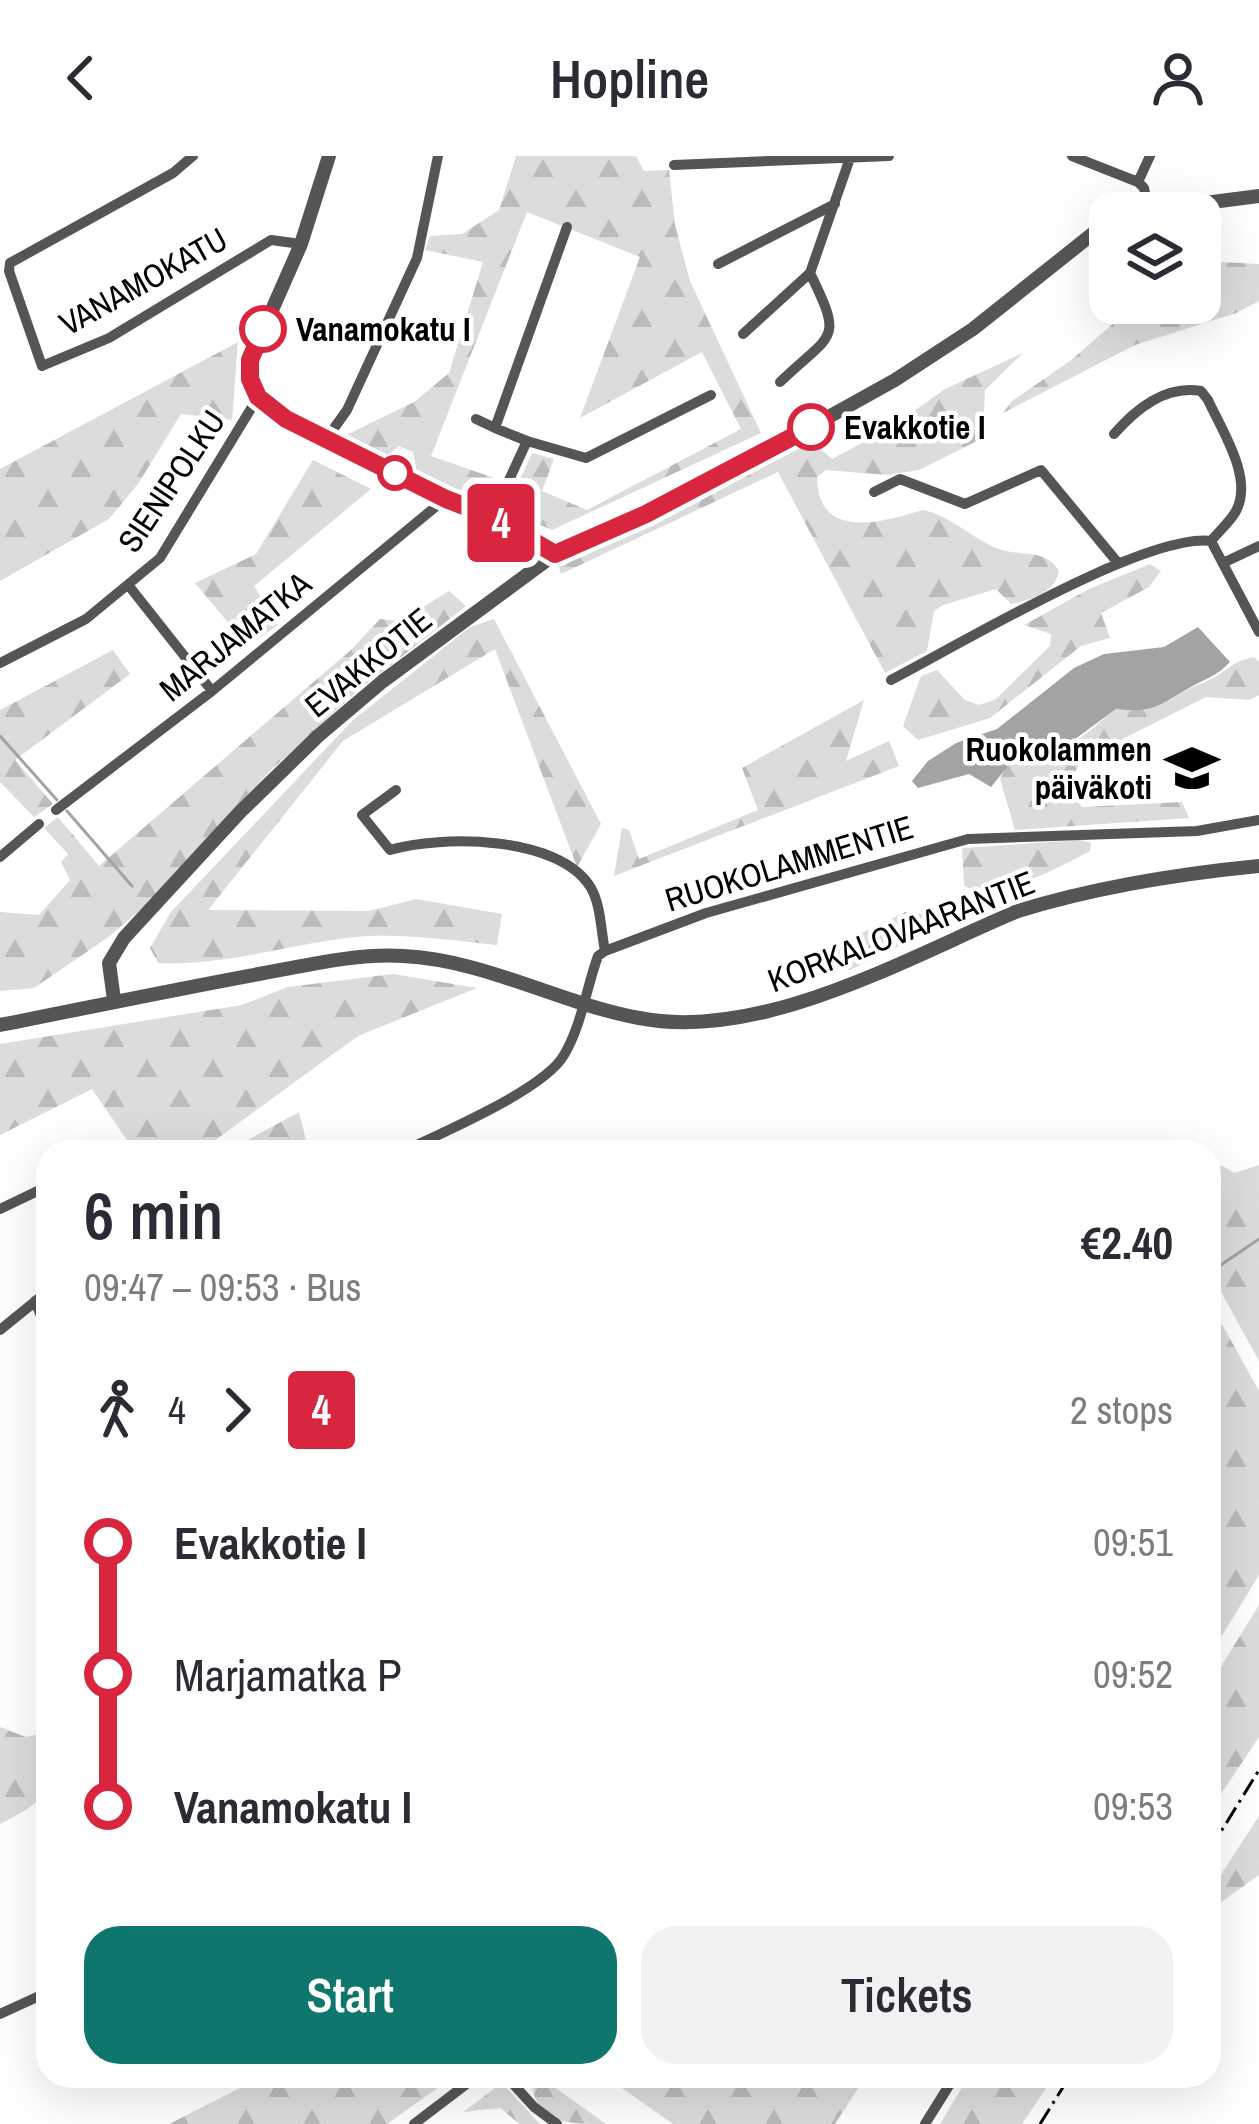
<!DOCTYPE html>
<meta charset="utf-8">
<style>
:root{--surface:#fff;--page:#f2f2f3;--text:#2b2b33;--muted:#7c7c81;--accent:#0f766e}
body{margin:0;font-family:"Archivo Narrow",sans-serif;background:var(--page);color:var(--text);height:100vh;display:flex;flex-direction:column;font-size:45px;white-space:nowrap}
*{box-sizing:border-box;margin:0}
p{font-size:39px;color:var(--muted)}
.icon{flex:none;width:66px;height:66px;fill:none;stroke:currentColor;stroke-width:2;stroke-linecap:round;stroke-linejoin:round}
.map{position:relative;flex:1;overflow:hidden}
.panel{position:absolute;left:36px;top:984px;width:1185px;height:948px;display:flex;flex-direction:column;background:var(--surface);border-radius:36px;box-shadow:0 12px 48px #0002}
.panel>*{flex:none}
.badge{padding:0 24px;border-radius:9px;font-size:42px;line-height:78px}
.fabs{position:absolute;left:1089px;top:36px;display:grid;gap:24px}
.fabs a{display:grid;place-items:center;width:132px;height:132px;border-radius:24px;background:var(--surface);box-shadow:0 12px 48px #0002;font-size:60px}
.map>.badge{position:absolute;translate:-50% -50%;box-shadow:0 0 0 6px #fff}
.legs{display:flex;align-items:center;gap:18px;height:132px;padding:0 48px;font-size:39px}
.legs p{margin-inline-start:auto}
.head{display:flex;align-items:center;justify-content:space-between;height:204px;padding:0 48px}
h1{font-size:66px;font-weight:600;line-height:90px}
.button{display:flex;gap:24px;margin-top:auto;padding:24px 48px}
.button a{flex:1;height:138px;border-radius:36px;background:var(--accent);color:#fff;font-size:48px;font-weight:600;line-height:138px;text-align:center}
.button a+a{background:var(--page);color:var(--text)}
ul{padding:0 48px;list-style:none}
li{display:flex;align-items:center;gap:42px;height:132px;font-size:45px}
li i{display:grid;place-items:center;width:18px;height:100%;margin:0 15px;background:currentColor}
li i::after{content:'';width:30px;height:30px;margin:-15px;border:9px solid;border-radius:50%;background:var(--surface)}
li p{margin-inline-start:auto}
li:first-child i{background:linear-gradient(#0000 50%,currentColor 0)}
li:last-child i{background:linear-gradient(currentColor 50%,#0000 0)}
header{display:flex;justify-content:space-between;align-items:center;height:156px;padding:0 48px;background:var(--surface);font-size:54px;font-weight:600}
.map>svg:first-child{display:block}
.forest{fill:url(#forest-firs);fill-rule:evenodd}
.water{fill:#a3a3a3}
.lines{fill:none;stroke-linecap:round;stroke-linejoin:round}
.stream{stroke:#a3a3a3;stroke-width:3}
.minor{stroke:#555;stroke-width:10}
.tertiary{stroke:#555;stroke-width:14}
.rail{stroke:#000;stroke-width:3;stroke-dasharray:18 6 3 6;stroke-linecap:butt}
.line-1-casing{stroke:#fff;stroke-width:27}
.line-1{stroke:#d7263d;stroke-width:18}
.stop-1-dot{fill:#fff;stroke:#d7263d;stroke-width:6}
.labels{text-anchor:middle;dominant-baseline:central;stroke-width:9;stroke-linejoin:round;paint-order:stroke}
.street-label{font-size:33px;fill:#000;stroke:#fff}
.stop-label{font-size:33px;font-weight:bold;fill:#000;stroke:#fff;text-anchor:start}
.poi-label{font-size:33px;font-weight:bold;fill:#000;stroke:#fff;text-anchor:end}
</style>
<header><svg class="icon" aria-label="back" viewBox="0 0 24 24"><path d="M15 5l-7 7 7 7"/></svg>Hopline<svg class="icon" aria-label="person" viewBox="0 0 24 24"><circle cx="12" cy="8" r="4"/><path d="M4 21q1-7 8-7t8 7"/></svg></header>
<div class="map">
<svg width="1259" height="1968" viewBox="0 0 1259 1968">
<defs>
<pattern id="forest-firs" width="22" height="20" patternUnits="userSpaceOnUse" patternTransform="scale(3)"><rect width="22" height="20" fill="#dcdcdc"/><path d="M5 1l3.5 6h-7zM16 11l3.5 6h-7z" fill="#bbb"/></pattern>
</defs>
<rect width="100%" height="100%" fill="#fff"/>
<path class="forest" d="M516,0H636L644,15L669,14L675,69L690,125L761,277L552,374L417,316L413,296L399,290L385,301L342,281L414,246L449,217L483,106L425,94L430,80L462,78L499,54ZM527,56L640,101L580,262L702,196L741,273L587,354L542,335L554,303L532,297L517,330L431,300Z
M1200,105L1259,108V145L1236,157L1135,189L1003,257L1012,245L1070,205L1137,147H1200Z
M238,186L232,264L181,258L138,328L109,363L0,425V313Z
M1023,197L985,234L983,282L919,314L887,319L826,314L817,321C818,386 882,366 923,354C950,359 974,384 999,393C1021,401 1045,392 1059,415C1056,436 1030,444 1011,448L996,433L943,449L934,455L927,495L885,517L778,316L561,418L559,411L808,282L832,303L890,272L945,233Z
M313,304L371,333L254,430L278,469L248,490L195,427L256,398Z
M1150,408L1161,415L1149,431L1101,457L1110,482L1081,490L990,562L918,584L903,570L921,520L937,514L965,544L979,549L996,543L1050,490L1051,478L1024,469L1089,433Z
M449,435L466,450L353,539L270,615L144,751L107,782L34,832L0,835V756L39,759L70,724L61,706L68,698L44,672L58,661L99,710L352,493L380,463L400,465Z
M494,463L601,668L577,711L495,493L343,585L208,754L369,755L416,743L502,758L497,789C448,784 395,776 346,782C283,790 222,810 158,807L150,792L171,756L352,565L470,471Z
M113,494L130,518L15,604L53,648L34,661L0,626V554Z
M1254,501L1259,506V539L1249,544L1206,541L1085,602L1073,618L1070,634L1082,651L1182,646L1189,662L1015,674L1000,623C1017,585 1036,599 1067,588C1084,583 1101,564 1116,553C1146,558 1162,549 1187,534C1195,529 1205,527 1213,522C1231,512 1231,506 1254,501Z
M864,544L846,605L889,585L899,610L614,720L622,672L629,674L639,703L758,654L742,612Z
M1080,684L1091,687L1090,695C1064,709 988,750 964,729L962,692Z
M905,756L928,759L934,773L850,814C839,811 827,807 825,795Z
M393,818L477,832L358,880L199,996H135L92,933L0,979V888L242,849L288,831Z
M299,956L309,996H235L244,986Z
M1259,1009V1205L1209,1114V1013L1223,1010L1234,1017Z
M1209,1145L1259,1235V1419L1209,1501Z
M1259,1449V1581L1209,1656V1530Z
M0,1571L26,1581L48,1576C48,1636 57,1639 0,1668Z
M1259,1660V1719L1209,1755V1737Z
M264,1920H462L439,1931L387,1968H169Z
M531,1920H539L606,1968C565,1968 534,1968 531,1920Z
M605,1920H866L835,1968H673Z
M969,1920H1054L1022,1968H940Z
M502,1927L538,1966L541,1968H520L500,1952L463,1956Z"/>
<path class="water" d="M1198,471L1230,506C1217,520 1205,523 1189,532C1160,549 1151,558 1116,553L1067,589L1039,591L1017,599L991,631L969,618L918,632L912,625L928,605L956,587L997,573L1074,512L1104,498L1164,491Z"/>
<g class="lines">
<path class="stream" d="M0,580L57,644
M67,655L132,730
M1209,1117L1259,1083"/>
<path class="minor" d="M193,0L173,17L10,107L9,115L42,210L109,182L271,84L301,88
M1072,0L1138,26
M674,9L889,0
M1148,53L1144,32L1138,26L1150,0
M718,108L835,48
M743,178L810,117
M780,226C833,175 844,187 810,117L849,5
M476,263L495,272
M1114,278C1136,253 1165,229 1201,235L1208,244C1221,273 1254,322 1236,355C1230,366 1219,375 1211,385
M327,282L347,254L417,102L438,0
M527,285L586,302L711,239
M874,336L900,323L965,348L1041,314L1118,407
M492,361L527,285L495,272L567,71
M1211,385L1259,476
M1223,407L1259,390
M129,430L212,535
M0,507L86,463L160,402L258,241
M891,524C957,490 1145,377 1211,385
M396,634L362,659L390,694C440,679 560,679 591,732C601,749 601,776 605,795L598,800C586,833 582,868 564,899C544,934 441,977 402,996
M56,654L212,535L445,343
M0,701L39,668
M605,795L706,757L968,683L1197,675L1259,664
M0,1053L48,1030
M35,1145L48,1177
M0,1174L48,1135
M0,1858L48,1836
M506,1920L534,1951L557,1968
M414,1968L477,1920
M925,1968L955,1920"/>
<path class="tertiary" d="M329,0L301,88L250,204V222L258,241L286,263L445,343L492,361L555,398
M1128,57L1259,40
M114,844L109,807L124,782L240,656L318,580L383,525L555,398L717,323L895,224L973,173L1110,64
M0,869C86,852 172,834 259,818C305,810 355,797 403,800C486,804 558,847 639,862C762,886 906,802 1018,755C1096,731 1177,718 1259,710"/>
<path class="rail" d="M1209,1695L1259,1614
M1040,1968L1070,1920"/>
</g>
<g class="lines">
<defs>
<path id="line-1" d="M263,173L250,204V223L258,241L286,263L446,343L492,361L555,398L646,358L811,271"/>
</defs>
<use href="#line-1" class="line-1-casing"/>
<use href="#line-1" class="line-1"/>
</g>
<defs>
<symbol id="school-bare" viewBox="-9 -9 18 18"><path d="M0-5L7-2L0 1L-7-2ZM-4 1L0 2.5L4 1V4Q0 6-4 4Z" fill="#000" stroke="#fff" stroke-width="2.5" paint-order="stroke"/></symbol>
</defs>
<g fill-rule="evenodd">
<use href="#school-bare" x="1154" y="574" width="76" height="76"/>
</g>
<g class="stop-1-dot">
<circle cx="263" cy="173" r="21"/>
<circle cx="811" cy="271" r="21"/>
<circle cx="395" cy="317" r="15"/>
</g>
<g class="labels">
<g class="street-label">
<text transform="translate(143 125) rotate(-29)">VANAMOKATU</text>
<text transform="translate(171 325) rotate(-56)">SIENIPOLKU</text>
<text transform="translate(235 480) rotate(-39)">MARJAMATKA</text>
<text transform="translate(368 506) rotate(-39)">EVAKKOTIE</text>
<text transform="translate(789 707) rotate(-17)">RUOKOLAMMENTIE</text>
<text transform="translate(901 775) rotate(-21)">KORKALOVAARANTIE</text>
</g>
<g class="stop-label">
<text x="296" y="173">Vanamokatu I</text>
<text x="844" y="271">Evakkotie I</text>
</g>
<g class="poi-label">
<text x="1152" y="593">Ruokolammen<tspan x="1152" dy="38">päiväkoti</tspan></text>
</g>
</g>
</svg>
<div class="fabs">
<a><svg class="icon" aria-label="layers" viewBox="0 0 24 24"><path d="M12 4l9 5-9 5-9-5zM3 14l9 5 9-5"/></svg></a>
</div>
<b class="badge" style="left:501px;top:367px;background:#d7263d;color:#fff">4</b>
<section class="panel">
<div class="head"><div><h1>6 min</h1><p>09:47 – 09:53 · Bus</p></div><b>€2.40</b></div>
<div class="legs"><svg class="icon" aria-label="walk" viewBox="0 0 24 24"><circle cx="13" cy="4" r="2"/><path d="M13 8l-2 6 4 7M11 14l-3 7M7 12l3-4h3l4 4"/></svg>4<svg class="icon" aria-label="forward" viewBox="0 0 24 24"><path d="M9 5l7 7-7 7"/></svg><b class="badge" style="background:#d7263d;color:#fff">4</b><p>2 stops</p></div>
<ul>
<li><i style="color:#d7263d"></i><b>Evakkotie I</b><p>09:51</p></li>
<li><i style="color:#d7263d"></i><span>Marjamatka P</span><p>09:52</p></li>
<li><i style="color:#d7263d"></i><b>Vanamokatu I</b><p>09:53</p></li>
</ul>
<div class="button"><a>Start</a><a>Tickets</a></div>
</section>
</div>
